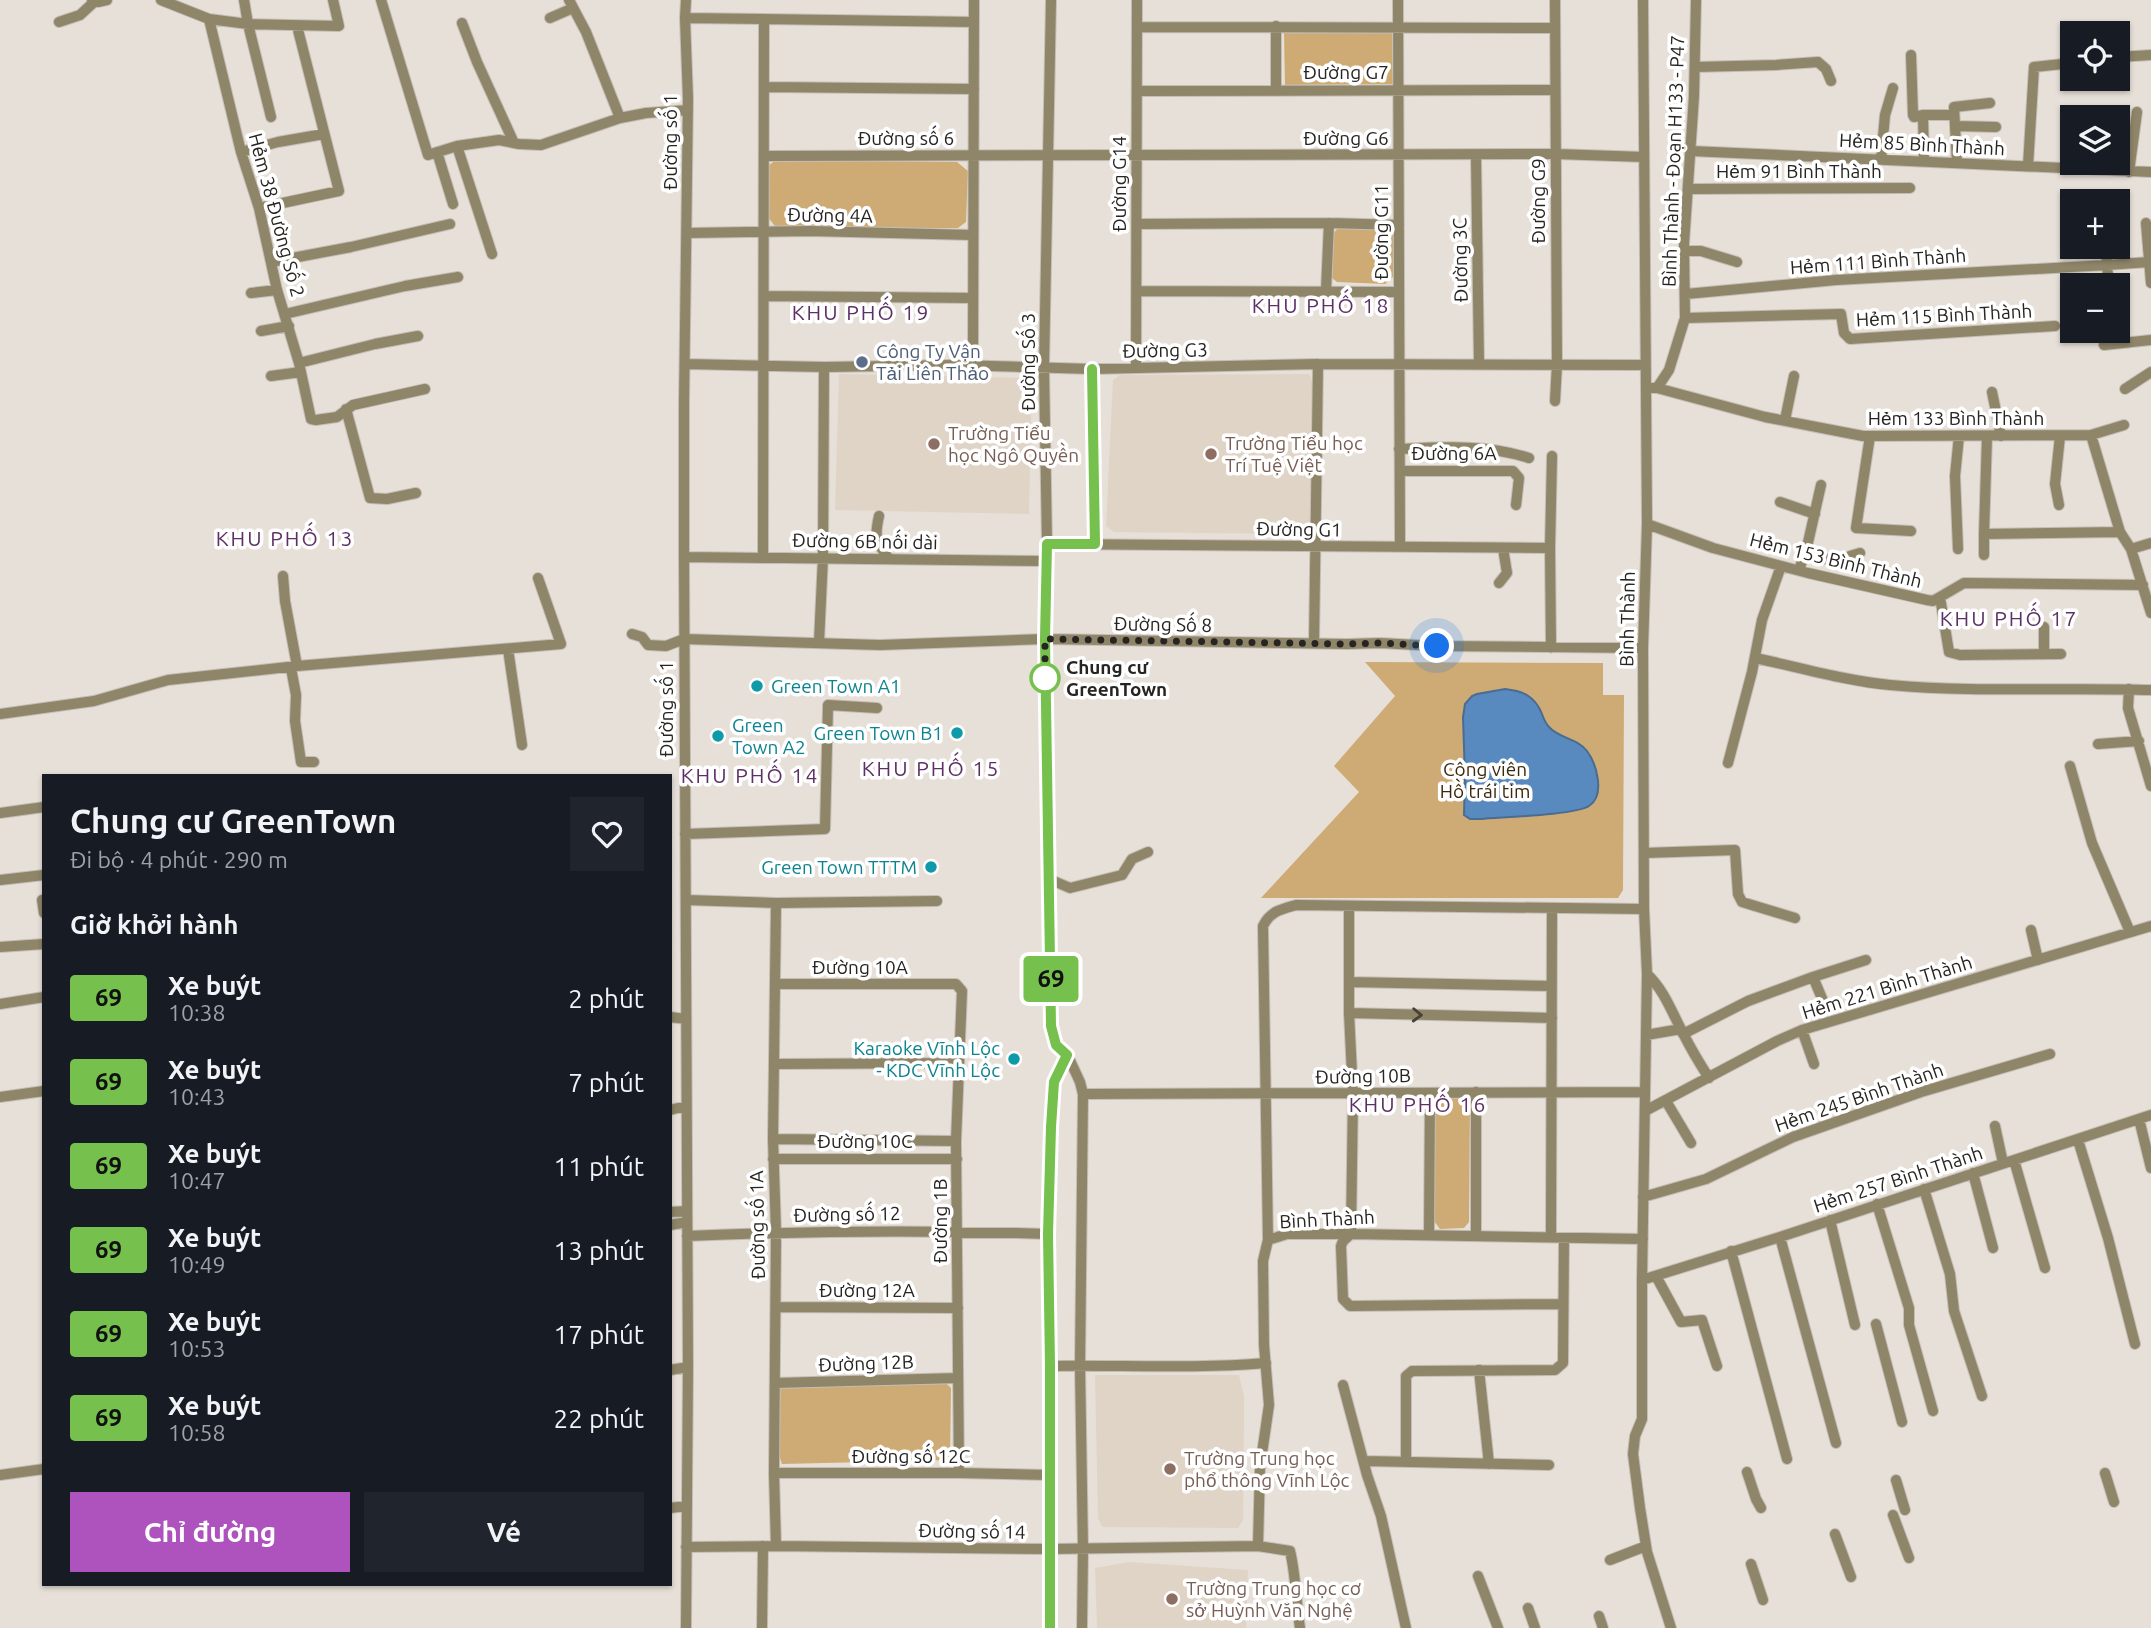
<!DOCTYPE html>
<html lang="vi">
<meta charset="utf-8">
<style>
:root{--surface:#171b24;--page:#20242c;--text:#f1f3f6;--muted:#9ea1a6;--accent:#ae52be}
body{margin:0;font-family:Ubuntu,sans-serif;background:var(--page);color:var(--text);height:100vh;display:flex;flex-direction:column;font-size:26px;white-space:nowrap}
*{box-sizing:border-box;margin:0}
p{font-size:23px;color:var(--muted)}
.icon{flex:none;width:38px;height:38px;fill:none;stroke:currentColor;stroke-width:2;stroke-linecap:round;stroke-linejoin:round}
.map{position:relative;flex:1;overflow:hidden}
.panel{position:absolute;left:42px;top:774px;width:630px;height:812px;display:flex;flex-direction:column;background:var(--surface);border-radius:0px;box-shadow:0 2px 5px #0004}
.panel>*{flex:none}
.badge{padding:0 14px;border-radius:5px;font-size:24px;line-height:46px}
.tools{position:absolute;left:2060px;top:21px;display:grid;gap:14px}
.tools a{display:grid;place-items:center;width:70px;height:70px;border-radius:0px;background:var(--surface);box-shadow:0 2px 5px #0004;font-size:35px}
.you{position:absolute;width:35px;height:35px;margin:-18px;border:5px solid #fff;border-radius:50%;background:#1a73e8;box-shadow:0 0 0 10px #1a73e833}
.map>.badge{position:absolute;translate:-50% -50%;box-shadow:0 0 0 4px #fff}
h2{padding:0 28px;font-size:26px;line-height:63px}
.round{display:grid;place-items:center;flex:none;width:74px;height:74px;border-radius:0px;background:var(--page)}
.overview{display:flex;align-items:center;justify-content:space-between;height:119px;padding:0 28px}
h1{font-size:33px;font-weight:700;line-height:52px}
.action{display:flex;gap:14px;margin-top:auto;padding:14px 28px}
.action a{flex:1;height:80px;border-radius:0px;background:var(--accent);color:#fff;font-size:28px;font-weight:700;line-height:80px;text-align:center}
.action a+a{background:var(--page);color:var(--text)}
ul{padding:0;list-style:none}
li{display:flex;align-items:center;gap:21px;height:84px;padding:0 28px}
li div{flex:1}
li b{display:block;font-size:26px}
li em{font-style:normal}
li .badge{min-width:77px;font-weight:700;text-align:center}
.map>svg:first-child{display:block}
.built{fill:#dfd4c6}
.green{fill:#ceaa75}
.water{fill:#588abf;stroke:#496c90;stroke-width:2}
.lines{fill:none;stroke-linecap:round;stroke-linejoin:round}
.minor-casing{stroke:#c4beb7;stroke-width:12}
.minor{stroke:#8f8568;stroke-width:10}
.oneway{stroke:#464237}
.line-casing{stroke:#fff;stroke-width:16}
.line{stroke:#76c04d;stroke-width:10}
.walk{stroke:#272522;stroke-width:7;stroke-dasharray:0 12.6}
.service-dot{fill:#5c6f8a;stroke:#fff;stroke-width:2.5}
.education-dot{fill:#8d6e63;stroke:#fff;stroke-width:2.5}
.stop-dot{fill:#fff;stroke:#76c04d;stroke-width:3.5}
.culture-dot{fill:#0f9aa8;stroke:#fff;stroke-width:2.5}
.labels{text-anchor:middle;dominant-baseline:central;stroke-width:7;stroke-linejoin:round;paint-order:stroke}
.street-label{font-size:19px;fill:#272522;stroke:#fff}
.service-label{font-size:19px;fill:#4e5e75;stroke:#fff;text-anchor:start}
.education-label{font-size:19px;fill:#785e54;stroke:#fff;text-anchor:start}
.stop-label{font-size:19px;font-weight:bold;fill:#272522;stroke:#fff;text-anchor:start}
.culture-label{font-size:19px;fill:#0d838f;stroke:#fff;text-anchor:end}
.park-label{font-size:19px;fill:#3c2a0c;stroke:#fff}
.neighbourhood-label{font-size:21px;letter-spacing:2px;fill:#5d3065;stroke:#fff}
</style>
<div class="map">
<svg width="2151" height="1628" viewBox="0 0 2151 1628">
<rect width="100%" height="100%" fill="#e7e0d8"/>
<path class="built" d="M839,374L1032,378L1029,514L835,510Z
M1309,374L1312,381L1311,531L1303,534L1114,532L1106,526L1113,380L1120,375Z
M1095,1375H1239L1244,1396V1419L1243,1520L1238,1528L1102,1527L1098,1518Z
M1129,1562L1248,1570L1246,1628H1097L1095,1568Z"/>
<path class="green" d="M1284,33H1392L1393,84L1285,85Z
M776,160L957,162L968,171L966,222L958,228H780L774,225L768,217L769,165Z
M1344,227L1386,229L1393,235V277L1385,284L1337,282L1332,278L1334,233L1337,229Z
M1365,662L1603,663V695H1624L1623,890L1618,898H1261L1359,792L1334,766L1395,696Z
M1466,1097L1470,1103L1469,1222L1464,1228L1440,1229L1434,1221L1435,1103L1438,1098Z
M946,1383L951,1388L950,1460L782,1464L780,1458L779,1389L787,1386Z"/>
<path class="water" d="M1505,689C1523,691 1535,696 1542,714C1544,720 1546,724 1550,728C1561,739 1577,738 1587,751C1596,763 1606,795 1589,806C1575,815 1502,817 1481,819H1470L1464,815L1465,777L1463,717L1465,704L1472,696L1477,694Z"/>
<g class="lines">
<defs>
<path id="minor" d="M92,0L98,2L107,0
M161,0L209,19L248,24L339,26L333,0
M244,0L248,24L271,117
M381,0L428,155L457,146L499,140L519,144L541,145L620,118L646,113L688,110
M569,0L586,32L620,118
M686,0L685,18L688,99L684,404V557L688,1367L686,1628
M1051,0L1044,368L1047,544L1045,639L1049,909L1051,936V1026L1056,1045L1067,1054L1080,1082L1083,1094L1080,1366L1083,1549L1082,1628
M1398,0L1400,547
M1555,0L1557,364L1555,401
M1643,0L1647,524L1643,648L1644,909L1647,974L1642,1280V1419L1635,1436L1633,1454L1640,1508L1647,1552L1671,1628
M550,18L573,8
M685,18L974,22
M209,19L241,152L259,208L277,290L299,363L311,419L316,420L337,417L353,405L425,389
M59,22L80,15L94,2
M462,23L477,62L514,143
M1137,27L1555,28
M1911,55L1913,115L1914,117L1923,115L1924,161
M2118,57L2151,55
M1695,67L1776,65L1818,62L1826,69L1831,81
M765,87L974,89
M1276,90V26
M1137,91L1555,90
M1923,115H1954
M1955,126L1996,127
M457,146L492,254
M1691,151L2151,172
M241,152L278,142L324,134
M437,152L453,204
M1476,155L1479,364
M765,156L1556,154L1644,157
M1881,159L1885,115L1893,88
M1957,163L1954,107L1990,103
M2028,166L2034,67L2072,63
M2129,172L2137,112
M1689,189L1910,188
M259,208L339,191L297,26
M2146,223L2151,283
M1137,224L1329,223L1399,225
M687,233L810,231L973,235
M1684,251H1701L1737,262
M271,262L351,247L450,224
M2109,285L2107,265L2149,262
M1137,291L1399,292
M1326,291L1329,223
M251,293L277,290
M1686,294L1836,280L2107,265L2106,247
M764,296L973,298
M285,314L405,286L458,277
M1685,318L1841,314L1844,333L1850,339L2055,326
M261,331L289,326
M2104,345L2151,340
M299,363L375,344L418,336
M686,364L824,367L954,365L1092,369L1318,364L1644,365
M973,365L974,0
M1136,367L1137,0
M1092,369L1095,544
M271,376L301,372
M1651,388H1657L1669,370L1685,318L1684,244L1694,96L1696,0
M1657,388L1765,417L1863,436L2091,435L2124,425
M2125,389L2151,372
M1992,392L2001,436
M346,409L370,498L387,499L416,493
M1785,420L1794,376
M2091,435L2120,532L2131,549L2151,613
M1870,436L1856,528L1911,531
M1987,436L1984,534L2120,532
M1399,449C1443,447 1487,444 1529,458
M1400,471H1513L1519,478L1516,505
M1780,502L1815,514
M2059,505L2055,484L2060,436
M879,516C874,538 876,542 889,559
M1647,524L1713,548L1808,573L1927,600L1933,601L1964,583L2143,585
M1047,544L1550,548
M1958,549L1955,476L1959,436
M2131,549L2151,543
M1984,555V534
M1804,556L1846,562L1850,556L1860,553
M684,557L1046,561
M763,558L764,20
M1799,570L1807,547L1821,485
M283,576L285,601L297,666
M1499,583L1507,573L1503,548
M1940,597L1949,652L1960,655L2061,654
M632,634L642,637L648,645L666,646L684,639L880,645L1045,639L1347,644L1380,643L1436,646L1643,648
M819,642L823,557L824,367
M1314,643L1318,364
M1551,648L1550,548L1552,456
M508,649L522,745
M2044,654V627
M1755,658C1799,667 1846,681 1890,685C1977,693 2064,687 2151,690
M291,668L296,695L295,721L301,762H314
M2129,689L2128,708L2151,786
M0,714L94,701L168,680L297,666L561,644L538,578
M2098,744L2139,741
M1728,763L1752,672L1762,620L1781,566
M2070,766L2092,843L2130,932
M0,813L44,807
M685,834L825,829L828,705L877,708
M1644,853L1735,850L1738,894L1742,902L1795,918
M1049,879L1070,888L1122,875L1132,859L1148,852
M0,880L44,875
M42,900L44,913
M686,900L776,903L937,901
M776,903L773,1139L776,1232L774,1473L776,1546
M1349,906V1013L1353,1094L1351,1234L1343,1241L1341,1246L1343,1299L1350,1306L1562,1304
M2031,930L2038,960
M0,947L44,944
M1647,974C1665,991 1672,1013 1684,1035C1691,1049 1700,1064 1709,1078
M1813,977L1866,960
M1349,982L1551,986
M776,984H956L962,991L956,1141L959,1473
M0,1004L44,997
M1349,1013L1552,1018
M670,1017L686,1019
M1802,1030L1814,1064
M1683,1034L1748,1001L1813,977L1826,1008
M1646,1035L1681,1029
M775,1064L958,1063
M1083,1094L1645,1092
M0,1097L44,1091
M1666,1101L1691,1143
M670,1110L686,1106
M1645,1111L1777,1041L1802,1030L2151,926
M2139,1119L2151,1168
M1995,1126L2003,1163
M773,1139L956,1141
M2078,1140L2108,1238L2135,1344
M773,1159H957
M2014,1160L2045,1268
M1973,1173L1993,1248
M1924,1189L1950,1274L1954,1311L1982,1396
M1643,1197L1706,1179L1793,1137L1921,1092L2050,1054
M1877,1204L1909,1308V1325L1933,1411
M670,1212L686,1211
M1830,1220L1855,1325
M670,1225L687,1222
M1429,1234L1430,1093
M1476,1235V1092
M687,1236C808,1231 928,1230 1048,1234
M1551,1237L1552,908
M1780,1237L1836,1443
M1268,1240L1263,926C1270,911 1282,909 1296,905L1644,909
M1731,1251L1787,1459
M1656,1276L1681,1322L1702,1320L1717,1366
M1642,1280L1780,1237L2151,1115
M776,1307L958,1308
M1876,1324L1902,1422
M1050,1366C1122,1365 1194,1369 1266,1363
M670,1370L688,1367
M1479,1370L1489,1464
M775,1383L958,1378
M1343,1385L1367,1475L1381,1516L1406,1628
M1365,1461L1549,1465
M1406,1462V1376L1412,1371L1555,1370L1563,1363L1564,1238
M1747,1472L1756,1499L1761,1508
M774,1473H959L1049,1475
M2105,1473L2114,1502
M0,1475L44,1469
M1896,1480L1905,1510
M670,1508L687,1506
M1893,1515L1909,1558
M1835,1534L1851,1577
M1258,1546L1260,1467L1269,1405L1264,1345L1263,1261L1268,1240L1287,1234H1351L1643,1239
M686,1547L776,1546L1049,1549L1258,1546L1290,1551C1296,1576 1296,1602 1300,1628
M1610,1560L1646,1546
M1751,1564L1763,1600
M1478,1576L1498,1628
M1528,1608L1535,1628
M1599,1616L1603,1628
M762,1628L763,1546
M1050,1628V1366L1048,1234L1051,1127L1054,1081L1067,1054"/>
</defs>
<use href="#minor" class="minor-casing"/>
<use href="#minor" class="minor"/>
</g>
<defs><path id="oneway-chevron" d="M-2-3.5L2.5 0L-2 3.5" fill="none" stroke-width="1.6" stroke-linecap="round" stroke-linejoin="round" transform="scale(1.75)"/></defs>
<use class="oneway" href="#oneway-chevron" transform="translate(1417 1015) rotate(2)"/>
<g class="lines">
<defs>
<path id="line" d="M1050,1628V1366L1048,1234L1051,1127L1054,1082L1067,1055L1056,1045L1051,1026L1045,639L1047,544H1095L1092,369"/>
</defs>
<use href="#line" class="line-casing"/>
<use href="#line" class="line"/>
<path class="walk" d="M1045,678V681V639L1347,644L1380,643L1437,646"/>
</g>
<circle class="service-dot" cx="862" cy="362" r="7"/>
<g class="education-dot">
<circle cx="934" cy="444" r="7"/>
<circle cx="1211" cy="454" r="7"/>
<circle cx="1170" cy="1469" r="7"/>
<circle cx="1172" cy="1599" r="7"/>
</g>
<circle class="stop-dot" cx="1045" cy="678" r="14"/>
<g class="culture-dot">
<circle cx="757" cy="686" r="7"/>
<circle cx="957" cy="733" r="7"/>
<circle cx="718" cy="736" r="7"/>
<circle cx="931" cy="867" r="7"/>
<circle cx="1014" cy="1059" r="7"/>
</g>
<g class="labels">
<g class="street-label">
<text x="1346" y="72">Đường G7</text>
<text x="906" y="138">Đường số 6</text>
<text x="1346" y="138">Đường G6</text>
<text transform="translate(670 142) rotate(-90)">Đường số 1</text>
<text transform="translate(1922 144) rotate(3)">Hẻm 85 Bình Thành</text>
<text transform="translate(1673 161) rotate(-88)">Bình Thành - Đoạn H133 - P47</text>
<text x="1799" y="171">Hẻm 91 Bình Thành</text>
<text transform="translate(1119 184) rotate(-90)">Đường G14</text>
<text transform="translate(1538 201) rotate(-90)">Đường G9</text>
<text transform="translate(277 215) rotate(75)">Hẻm 38 Đường Số 2</text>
<text transform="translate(830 215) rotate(1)">Đường 4A</text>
<text transform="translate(1381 232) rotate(-90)">Đường G11</text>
<text transform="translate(1460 260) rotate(-91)">Đường 3C</text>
<text transform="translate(1878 261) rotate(-4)">Hẻm 111 Bình Thành</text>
<text transform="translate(1944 315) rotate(-3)">Hẻm 115 Bình Thành</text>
<text transform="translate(1165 350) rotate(-1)">Đường G3</text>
<text transform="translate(1028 362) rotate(-90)">Đường Số 3</text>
<text x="1956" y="418">Hẻm 133 Bình Thành</text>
<text x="1454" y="453">Đường 6A</text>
<text transform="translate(1299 529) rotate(1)">Đường G1</text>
<text transform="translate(865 541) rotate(1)">Đường 6B nối dài</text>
<text transform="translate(1836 560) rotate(14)">Hẻm 153 Bình Thành</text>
<text transform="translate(1627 619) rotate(-89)">Bình Thành</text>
<text transform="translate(1163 624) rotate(1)">Đường Số 8</text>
<text transform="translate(666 709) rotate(-90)">Đường số 1</text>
<text x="860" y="967">Đường 10A</text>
<text transform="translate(1887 987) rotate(-17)">Hẻm 221 Bình Thành</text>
<text transform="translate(1363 1076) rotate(-1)">Đường 10B</text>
<text transform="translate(1859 1097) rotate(-19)">Hẻm 245 Bình Thành</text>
<text x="865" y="1141">Đường 10C</text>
<text transform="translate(1898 1179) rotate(-18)">Hẻm 257 Bình Thành</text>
<text transform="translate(847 1214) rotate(-1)">Đường số 12</text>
<text transform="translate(1327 1219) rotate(-3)">Bình Thành</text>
<text transform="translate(940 1221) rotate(-90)">Đường 1B</text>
<text transform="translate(757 1225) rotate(-91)">Đường số 1A</text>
<text x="867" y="1290">Đường 12A</text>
<text transform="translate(866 1363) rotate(-2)">Đường 12B</text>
<text x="911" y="1456">Đường số 12C</text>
<text transform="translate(972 1531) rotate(1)">Đường số 14</text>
</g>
<g class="service-label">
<text x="876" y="351">Công Ty Vận<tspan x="876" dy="22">Tải Liên Thảo</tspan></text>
</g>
<g class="education-label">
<text x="948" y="433">Trường Tiểu<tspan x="948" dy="22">học Ngô Quyền</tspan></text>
<text x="1225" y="443">Trường Tiểu học<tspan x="1225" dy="22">Trí Tuệ Việt</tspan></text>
<text x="1184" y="1458">Trường Trung học<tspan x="1184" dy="22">phổ thông Vĩnh Lộc</tspan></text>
<text x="1186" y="1588">Trường Trung học cơ<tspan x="1186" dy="22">sở Huỳnh Văn Nghệ</tspan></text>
</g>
<g class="stop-label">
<text x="1066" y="667">Chung cư<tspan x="1066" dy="22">GreenTown</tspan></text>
</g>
<g class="culture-label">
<text x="771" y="686" text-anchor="start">Green Town A1</text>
<text x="732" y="725" text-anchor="start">Green<tspan x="732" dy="22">Town A2</tspan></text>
<text x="943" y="733">Green Town B1</text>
<text x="917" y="867">Green Town TTTM</text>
<text x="1000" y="1048">Karaoke Vĩnh Lộc<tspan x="1000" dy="22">- KDC Vĩnh Lộc</tspan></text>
</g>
<g class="park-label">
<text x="1485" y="769">Công viên<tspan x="1485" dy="22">Hồ trái tim</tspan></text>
</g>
<g class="neighbourhood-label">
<text x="1321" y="305">KHU PHỐ 18</text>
<text x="861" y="312">KHU PHỐ 19</text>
<text x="285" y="538">KHU PHỐ 13</text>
<text x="2009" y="618">KHU PHỐ 17</text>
<text x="931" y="768">KHU PHỐ 15</text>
<text x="750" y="775">KHU PHỐ 14</text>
<text x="1418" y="1104">KHU PHỐ 16</text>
</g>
</g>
</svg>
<div class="tools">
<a><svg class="icon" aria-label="locate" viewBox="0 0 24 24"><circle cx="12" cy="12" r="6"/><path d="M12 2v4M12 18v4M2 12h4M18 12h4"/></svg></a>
<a><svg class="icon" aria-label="layers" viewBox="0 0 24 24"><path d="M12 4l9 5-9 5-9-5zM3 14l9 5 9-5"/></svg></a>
<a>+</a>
<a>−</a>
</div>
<div class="you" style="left:1437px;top:646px"></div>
<b class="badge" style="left:1051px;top:979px;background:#76c04d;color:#111">69</b>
<section class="panel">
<div class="overview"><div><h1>Chung cư GreenTown</h1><p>Đi bộ · 4 phút · 290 m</p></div><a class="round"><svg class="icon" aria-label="heart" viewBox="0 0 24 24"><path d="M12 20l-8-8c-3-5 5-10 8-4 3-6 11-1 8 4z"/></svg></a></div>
<h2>Giờ khởi hành</h2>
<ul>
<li><span class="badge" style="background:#76c04d;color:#111">69</span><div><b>Xe buýt</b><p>10:38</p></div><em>2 phút</em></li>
<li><span class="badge" style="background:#76c04d;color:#111">69</span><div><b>Xe buýt</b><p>10:43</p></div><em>7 phút</em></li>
<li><span class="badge" style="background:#76c04d;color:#111">69</span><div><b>Xe buýt</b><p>10:47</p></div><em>11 phút</em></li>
<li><span class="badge" style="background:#76c04d;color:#111">69</span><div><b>Xe buýt</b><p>10:49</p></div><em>13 phút</em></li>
<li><span class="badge" style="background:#76c04d;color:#111">69</span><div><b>Xe buýt</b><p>10:53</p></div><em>17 phút</em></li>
<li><span class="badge" style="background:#76c04d;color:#111">69</span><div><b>Xe buýt</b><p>10:58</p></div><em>22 phút</em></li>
</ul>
<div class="action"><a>Chỉ đường</a><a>Vé</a></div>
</section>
</div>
